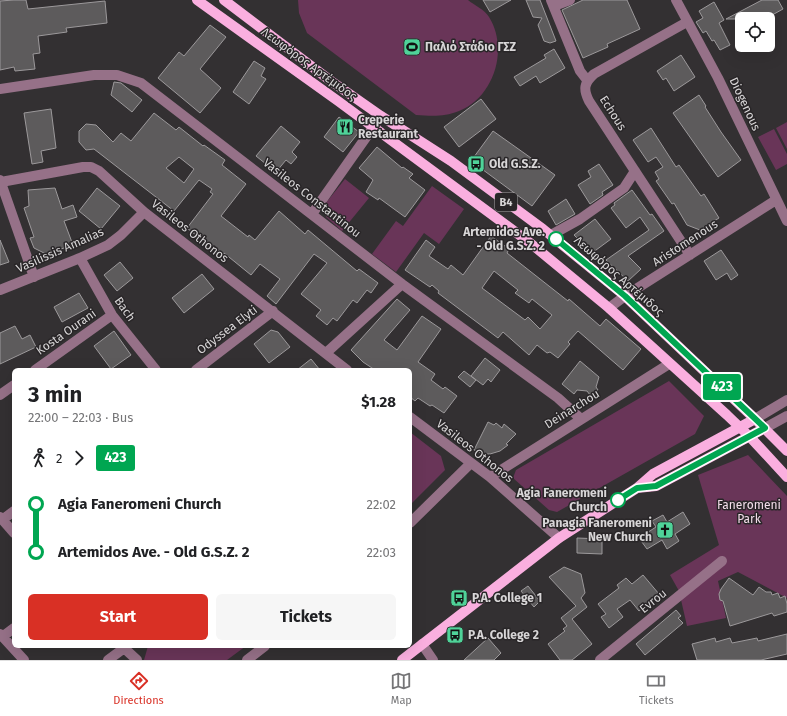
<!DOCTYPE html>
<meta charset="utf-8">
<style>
:root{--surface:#fff;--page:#f6f6f6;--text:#202124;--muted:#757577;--line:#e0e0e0;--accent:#d93025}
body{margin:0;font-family:"Fira Sans",sans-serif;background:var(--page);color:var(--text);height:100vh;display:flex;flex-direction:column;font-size:15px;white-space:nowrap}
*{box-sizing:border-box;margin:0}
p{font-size:13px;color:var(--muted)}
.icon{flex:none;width:22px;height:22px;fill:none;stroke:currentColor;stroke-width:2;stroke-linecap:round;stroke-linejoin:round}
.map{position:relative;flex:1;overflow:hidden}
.panel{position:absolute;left:12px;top:368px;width:400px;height:280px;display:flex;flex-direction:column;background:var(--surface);border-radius:6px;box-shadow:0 4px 16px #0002}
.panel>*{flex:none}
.badge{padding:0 8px;border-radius:3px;font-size:14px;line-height:26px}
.tools{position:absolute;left:735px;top:12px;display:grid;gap:8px}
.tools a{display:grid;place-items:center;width:40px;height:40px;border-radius:6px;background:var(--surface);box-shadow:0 4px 16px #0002;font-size:20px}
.map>.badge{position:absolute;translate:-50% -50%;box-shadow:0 0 0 2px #fff}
.legs{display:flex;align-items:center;gap:6px;height:44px;padding:0 16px;font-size:13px}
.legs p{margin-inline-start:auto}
.head{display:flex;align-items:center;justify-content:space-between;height:68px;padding:0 16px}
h1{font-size:22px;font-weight:700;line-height:30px}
.primary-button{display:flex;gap:8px;margin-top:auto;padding:8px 16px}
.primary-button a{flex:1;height:46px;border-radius:6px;background:var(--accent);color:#fff;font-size:16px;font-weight:700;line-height:46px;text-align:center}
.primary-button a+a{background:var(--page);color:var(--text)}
ul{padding:0 16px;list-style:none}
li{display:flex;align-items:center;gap:14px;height:48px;font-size:15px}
li i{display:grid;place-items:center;width:6px;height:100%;margin:0 5px;background:currentColor}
li i::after{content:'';width:10px;height:10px;margin:-5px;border:3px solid;border-radius:50%;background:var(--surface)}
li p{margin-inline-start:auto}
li:first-child i{background:linear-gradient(#0000 50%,currentColor 0)}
li:last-child i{background:linear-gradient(currentColor 50%,#0000 0)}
.tab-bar{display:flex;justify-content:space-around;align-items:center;height:56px;border-top:1px solid var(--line);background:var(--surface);font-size:11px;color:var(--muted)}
.tab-bar a{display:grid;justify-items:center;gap:2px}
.tab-bar .current{color:var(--accent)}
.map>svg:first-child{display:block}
.green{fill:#693558}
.building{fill:#5d5b5c;stroke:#9c999b;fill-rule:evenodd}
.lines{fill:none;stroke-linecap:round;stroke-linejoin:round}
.minor{stroke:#967188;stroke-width:10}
.major{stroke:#faafdf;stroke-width:10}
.line-1-casing{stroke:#fff;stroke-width:9}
.line-1{stroke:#00a651;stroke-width:6}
.stop-1-dot{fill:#fff;stroke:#00a651;stroke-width:2}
.labels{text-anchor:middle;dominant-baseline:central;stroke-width:3;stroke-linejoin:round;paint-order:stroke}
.shield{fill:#292628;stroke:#a4a1a2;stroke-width:1}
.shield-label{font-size:11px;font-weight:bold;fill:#d8d6d7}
.poi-label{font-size:12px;font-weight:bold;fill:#d8d6d7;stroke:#292628;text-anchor:start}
.street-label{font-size:12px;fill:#d8d6d7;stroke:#292628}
.stop-label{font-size:12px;font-weight:bold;fill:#d8d6d7;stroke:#292628;text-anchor:end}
.park-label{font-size:12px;fill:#f3dcea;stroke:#292628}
</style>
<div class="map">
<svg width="787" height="660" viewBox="0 0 787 660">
<rect width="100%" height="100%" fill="#333032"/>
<path class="green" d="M298,0H468C474,5 485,10 489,17C509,49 494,97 459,111C444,117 432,116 416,115L307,33L299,13Z
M787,122V149L776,128Z
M774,129L787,154V164L776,170L758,137Z
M345,179L369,198L342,231L326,217L325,204Z
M432,186L464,209L439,244L424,233L396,272L372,254L396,221L403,226Z
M669,381L704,416L695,434L557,512L549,510L513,478L516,470Z
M410,432L441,456L445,470L410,505Z
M748,455L787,496V598L738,572L718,581L726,618L687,626L679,591L670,575L719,545L698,475Z
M148,646H246L227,660H144Z"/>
<path class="building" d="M14,0H26L28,9L105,1L107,23L66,28L67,32L38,36L40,53L33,54L35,69L15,71L14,67L0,70V1Z
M483,0H511L490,12Z
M526,0H540L556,41L550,43L544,41L538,25L542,18L533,17Z
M583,0H627L640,29L607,44L608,47L583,58L562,10Z
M762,0H778L783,9L765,19H726Z
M714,2L724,20L719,23L730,45L720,50L714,40L712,41L706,31L703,33L696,22L703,18L699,11Z
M210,25L226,37L200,69L221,88L200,113L158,78L179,52L184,56Z
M554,49L565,68L540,83L536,76L520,86L514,77L546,58L544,55Z
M681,55L695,77L674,91L666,78L663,80L657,71Z
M254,61L265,68L261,76L266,79L249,104L233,92Z
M114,82L121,83L142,100L132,112L111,95Z
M699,95L706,106L705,107L721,132L741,160L718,177L673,113Z
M481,99L496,119L459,147L444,127Z
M51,109L56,148L41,151L43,162L32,164L24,113Z
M154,113L176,130L179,127L203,146L204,145L225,160L222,165L246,184L221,216L248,237L249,235L255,240L279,211L305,234L308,230L357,271L359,269L378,283L371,293L367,290L357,303L353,300L337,321L333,318L327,325L316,316L321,310L301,294L327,263L314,254L276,304L267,296L280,279L260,264L251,275L224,253L223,254L198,235L197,236L187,228L213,194L210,192L212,189L199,180L174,211L94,149L86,150L79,142V131L86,124L96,125L113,142L121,133L131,141ZM179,157L194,169L184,183L166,168Z
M339,117L359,132L343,152L324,137Z
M281,126L300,142L292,152L297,157L291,164L286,160L276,172L256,156Z
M651,128L676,167L679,165L701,196L704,194L719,218L700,230L687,225L674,203L672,204L656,181L659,179L655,172L663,167L656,157L648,162L633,140Z
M493,131L555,175L532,206L471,161Z
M377,147L402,168L403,167L413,174L409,178L425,190L405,217L379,198L378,200L366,192L373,180L359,168Z
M599,164L613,185L602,192L603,195L590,204L578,185L591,177L588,171Z
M55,188L62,209L73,205L77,217L64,221L73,245L46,254L34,248L30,238L34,237L24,208L29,206L28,190Z
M97,188L120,206L101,229L79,211Z
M632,190L650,215L652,214L664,231L628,256L641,269L628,281L606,260L649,230L640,217L626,228L611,208L615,205L614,203Z
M566,199L575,214L556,225L548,211Z
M595,219L611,239L592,253L574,235Z
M491,236L509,249L507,253L568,301L569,299L600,326L606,319L641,349L623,370L578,331L568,342L570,344L558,358L550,352L547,353L537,345L529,355L503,332L498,338L438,293L439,291L432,285L430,287L405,270L426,240L435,247L429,256L448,269L451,265L463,275ZM494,271L518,290L515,293L529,303L532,299L552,315L540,329L528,317L525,320L482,288Z
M0,240L9,262L0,265Z
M721,250L738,275L731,280L727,273L716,280L704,261Z
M120,262L133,278L117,291L104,275Z
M202,274L214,289L184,313L172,298Z
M79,293L88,308L62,322L54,307Z
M397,299L410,310L384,340L397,350L422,316L441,329L418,362L435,374L431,380L443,389L445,387L457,396L444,413L432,405L430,406L418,398L415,401L410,397V370H375L363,362L351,350Z
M15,326L22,339L30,335L36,347L0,364V333Z
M271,330L278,332L290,347L269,363L254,344Z
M114,331L131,355L111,369L94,346Z
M485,358L500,370L491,382L488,379L483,385L471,376Z
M311,359L320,370H297Z
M580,361L599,377L596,387L598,390L590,395L587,391L577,390L574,394L562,384Z
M464,371L476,380L470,387L458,377Z
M488,422L494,425L496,423L502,428L504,424L516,434L506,444L508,445L500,451L490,454H483L474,450Z
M683,512L690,524L675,534L679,541L667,549L662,540L647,549L639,538L656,527L652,521L663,515L667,522Z
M577,538L602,539V554L577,553Z
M564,567L581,574L585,593L581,598L587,607L572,619L592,644L572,660H560L548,644L565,631L563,629L567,626L561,618L576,606L549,577Z
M643,575L659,594L639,611L630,600L617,609L623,617L609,628L601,617L606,614L598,604L619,588L617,585L626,578L632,584Z
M729,578L753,595L759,587L766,592H771L772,595L778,593L780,598L785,596L787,604V612L774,616L772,613L730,626L723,601L720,600L719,594L721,589Z
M528,586L540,601L534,607L521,591Z
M676,610L681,616L678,618L683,623L645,655L636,644Z
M787,634V654L761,660H697L692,644L715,638L716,642L730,638L732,643L757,638L758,641Z
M488,638L501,653L494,660H464Z"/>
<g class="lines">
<path class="minor" d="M551,0L580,71L587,80
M676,0L718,78L787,221
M554,6L570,0
M687,22L594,74C584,83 583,89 589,101L690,255
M0,89L94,75H117L141,83L402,284L558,398L581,419
M0,180L34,277
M1,182L83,167H91L99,171L144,212L347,370
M312,214L381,116
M551,235L580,219L624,188L635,171
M80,258L112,315L156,370
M0,290L80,258L108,245L121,235L144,212
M609,308L625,296L776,200
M326,353L402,284
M35,370L112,315
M196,370L273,311
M0,395L14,385
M410,417L490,477L559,538
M755,419L787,400
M765,428L787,416
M490,477L669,364
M0,517L14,533
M2,520L14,511
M410,523L471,463
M0,634L24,660
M2,637L14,628
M422,644L433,660
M124,648L137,660
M108,660L127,646
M247,660L265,646
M600,660L722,561"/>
<path class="major" d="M197,0L338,101L529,242L609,308L727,415L750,437L787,477
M224,0L331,81L381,116L451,161L543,229L625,296L755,419L787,451
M637,488L656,486L765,428
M402,660L559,538L637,488L653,474L755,419"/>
</g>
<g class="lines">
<defs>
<path id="line-1" d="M556,239L625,296L765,428L656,486L637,488L618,500"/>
</defs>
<use href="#line-1" class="line-1-casing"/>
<use href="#line-1" class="line-1"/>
</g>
<defs>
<symbol id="stadium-square" viewBox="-11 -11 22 22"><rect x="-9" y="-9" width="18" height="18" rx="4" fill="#4fd399" stroke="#292628"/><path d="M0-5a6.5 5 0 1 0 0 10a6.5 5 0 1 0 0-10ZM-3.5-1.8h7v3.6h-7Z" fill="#111"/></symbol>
<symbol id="restaurant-square" viewBox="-11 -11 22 22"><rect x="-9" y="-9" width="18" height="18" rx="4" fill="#4fd399" stroke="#292628"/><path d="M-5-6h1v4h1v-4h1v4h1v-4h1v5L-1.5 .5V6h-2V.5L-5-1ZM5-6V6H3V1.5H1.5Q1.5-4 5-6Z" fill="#111"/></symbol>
<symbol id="bus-square" viewBox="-11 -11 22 22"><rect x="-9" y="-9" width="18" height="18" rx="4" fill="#4fd399" stroke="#292628"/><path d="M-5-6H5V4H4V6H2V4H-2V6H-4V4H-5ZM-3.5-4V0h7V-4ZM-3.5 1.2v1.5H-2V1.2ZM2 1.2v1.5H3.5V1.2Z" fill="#111"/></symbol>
<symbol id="church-square" viewBox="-11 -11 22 22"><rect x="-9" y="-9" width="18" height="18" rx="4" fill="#4fd399" stroke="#292628"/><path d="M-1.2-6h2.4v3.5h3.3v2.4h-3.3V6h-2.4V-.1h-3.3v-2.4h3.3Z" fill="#111"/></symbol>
</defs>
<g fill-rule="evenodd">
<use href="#stadium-square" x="402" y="37" width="20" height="20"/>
<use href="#restaurant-square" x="335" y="117" width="20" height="20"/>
<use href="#bus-square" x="466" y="154" width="20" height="20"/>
<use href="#church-square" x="655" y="520" width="20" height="20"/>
<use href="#bus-square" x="449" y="588" width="20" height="20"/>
<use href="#bus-square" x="445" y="625" width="20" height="20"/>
</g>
<g class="stop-1-dot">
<circle cx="556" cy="239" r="7"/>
<circle cx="618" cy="500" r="7"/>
</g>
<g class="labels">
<rect class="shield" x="495" y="193" width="22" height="18" rx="3"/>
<g class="shield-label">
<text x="506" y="202">B4</text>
</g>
<g class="poi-label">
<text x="425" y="47">Παλιό Στάδιο ΓΣΖ</text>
<text x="358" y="120">Creperie<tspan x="358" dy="14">Restaurant</tspan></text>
<text x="489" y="164">Old G.S.Z.</text>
<text x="652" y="523" text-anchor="end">Panagia Faneromeni<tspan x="652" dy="14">New Church</tspan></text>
<text x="472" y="598">P.A. College 1</text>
<text x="468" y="635">P.A. College 2</text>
</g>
<g class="street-label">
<text transform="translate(309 64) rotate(36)">Λεωφόρος Αρτέμιδος</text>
<text transform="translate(745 104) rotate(65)">Diogenous</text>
<text transform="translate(613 113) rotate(57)">Echous</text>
<text transform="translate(312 198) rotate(38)">Vasileos Constantinou</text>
<text transform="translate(190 231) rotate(38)">Vasileos Othonos</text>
<text transform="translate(685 243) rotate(-33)">Aristomenous</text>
<text transform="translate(60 250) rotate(-24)">Vasilissis Amalias</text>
<text transform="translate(619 276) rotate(41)">Λεωφόρος Αρτέμιδος</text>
<text transform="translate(125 309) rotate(55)">Bach</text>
<text transform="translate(227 330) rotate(-37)">Odyssea Elyti</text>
<text transform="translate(66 332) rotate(-35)">Kosta Ourani</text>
<text transform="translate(572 409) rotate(-32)">Deinarchou</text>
<text transform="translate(475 451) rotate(38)">Vasileos Othonos</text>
<text transform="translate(653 601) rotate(-39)">Evrou</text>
</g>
<g class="stop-label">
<text x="545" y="232">Artemidos Ave.<tspan x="545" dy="14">- Old G.S.Z. 2</tspan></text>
<text x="607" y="493">Agia Faneromeni<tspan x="607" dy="14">Church</tspan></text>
</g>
<g class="park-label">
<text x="749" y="505">Faneromeni<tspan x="749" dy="14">Park</tspan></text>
</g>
</g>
</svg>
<div class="tools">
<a><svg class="icon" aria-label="locate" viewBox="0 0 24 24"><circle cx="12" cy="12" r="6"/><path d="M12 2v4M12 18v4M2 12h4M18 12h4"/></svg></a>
</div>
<b class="badge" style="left:722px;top:387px;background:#00a651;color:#fff">423</b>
<section class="panel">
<div class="head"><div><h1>3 min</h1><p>22:00 – 22:03 · Bus</p></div><b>$1.28</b></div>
<div class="legs"><svg class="icon" aria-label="walk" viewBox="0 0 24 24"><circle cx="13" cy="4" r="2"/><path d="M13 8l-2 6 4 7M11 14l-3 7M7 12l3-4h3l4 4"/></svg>2<svg class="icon" aria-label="forward" viewBox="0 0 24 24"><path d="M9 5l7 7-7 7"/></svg><b class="badge" style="background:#00a651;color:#fff">423</b></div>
<ul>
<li><i style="color:#00a651"></i><b>Agia Faneromeni Church</b><p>22:02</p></li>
<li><i style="color:#00a651"></i><b>Artemidos Ave. - Old G.S.Z. 2</b><p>22:03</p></li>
</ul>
<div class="primary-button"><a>Start</a><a>Tickets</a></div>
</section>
</div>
<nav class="tab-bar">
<a class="current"><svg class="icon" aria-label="directions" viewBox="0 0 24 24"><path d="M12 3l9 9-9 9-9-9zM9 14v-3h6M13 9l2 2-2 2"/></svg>Directions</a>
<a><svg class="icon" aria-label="map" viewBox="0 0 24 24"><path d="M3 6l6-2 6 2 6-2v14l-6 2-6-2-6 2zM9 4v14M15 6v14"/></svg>Map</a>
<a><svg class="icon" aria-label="tickets" viewBox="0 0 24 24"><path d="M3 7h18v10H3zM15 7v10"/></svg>Tickets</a>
</nav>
